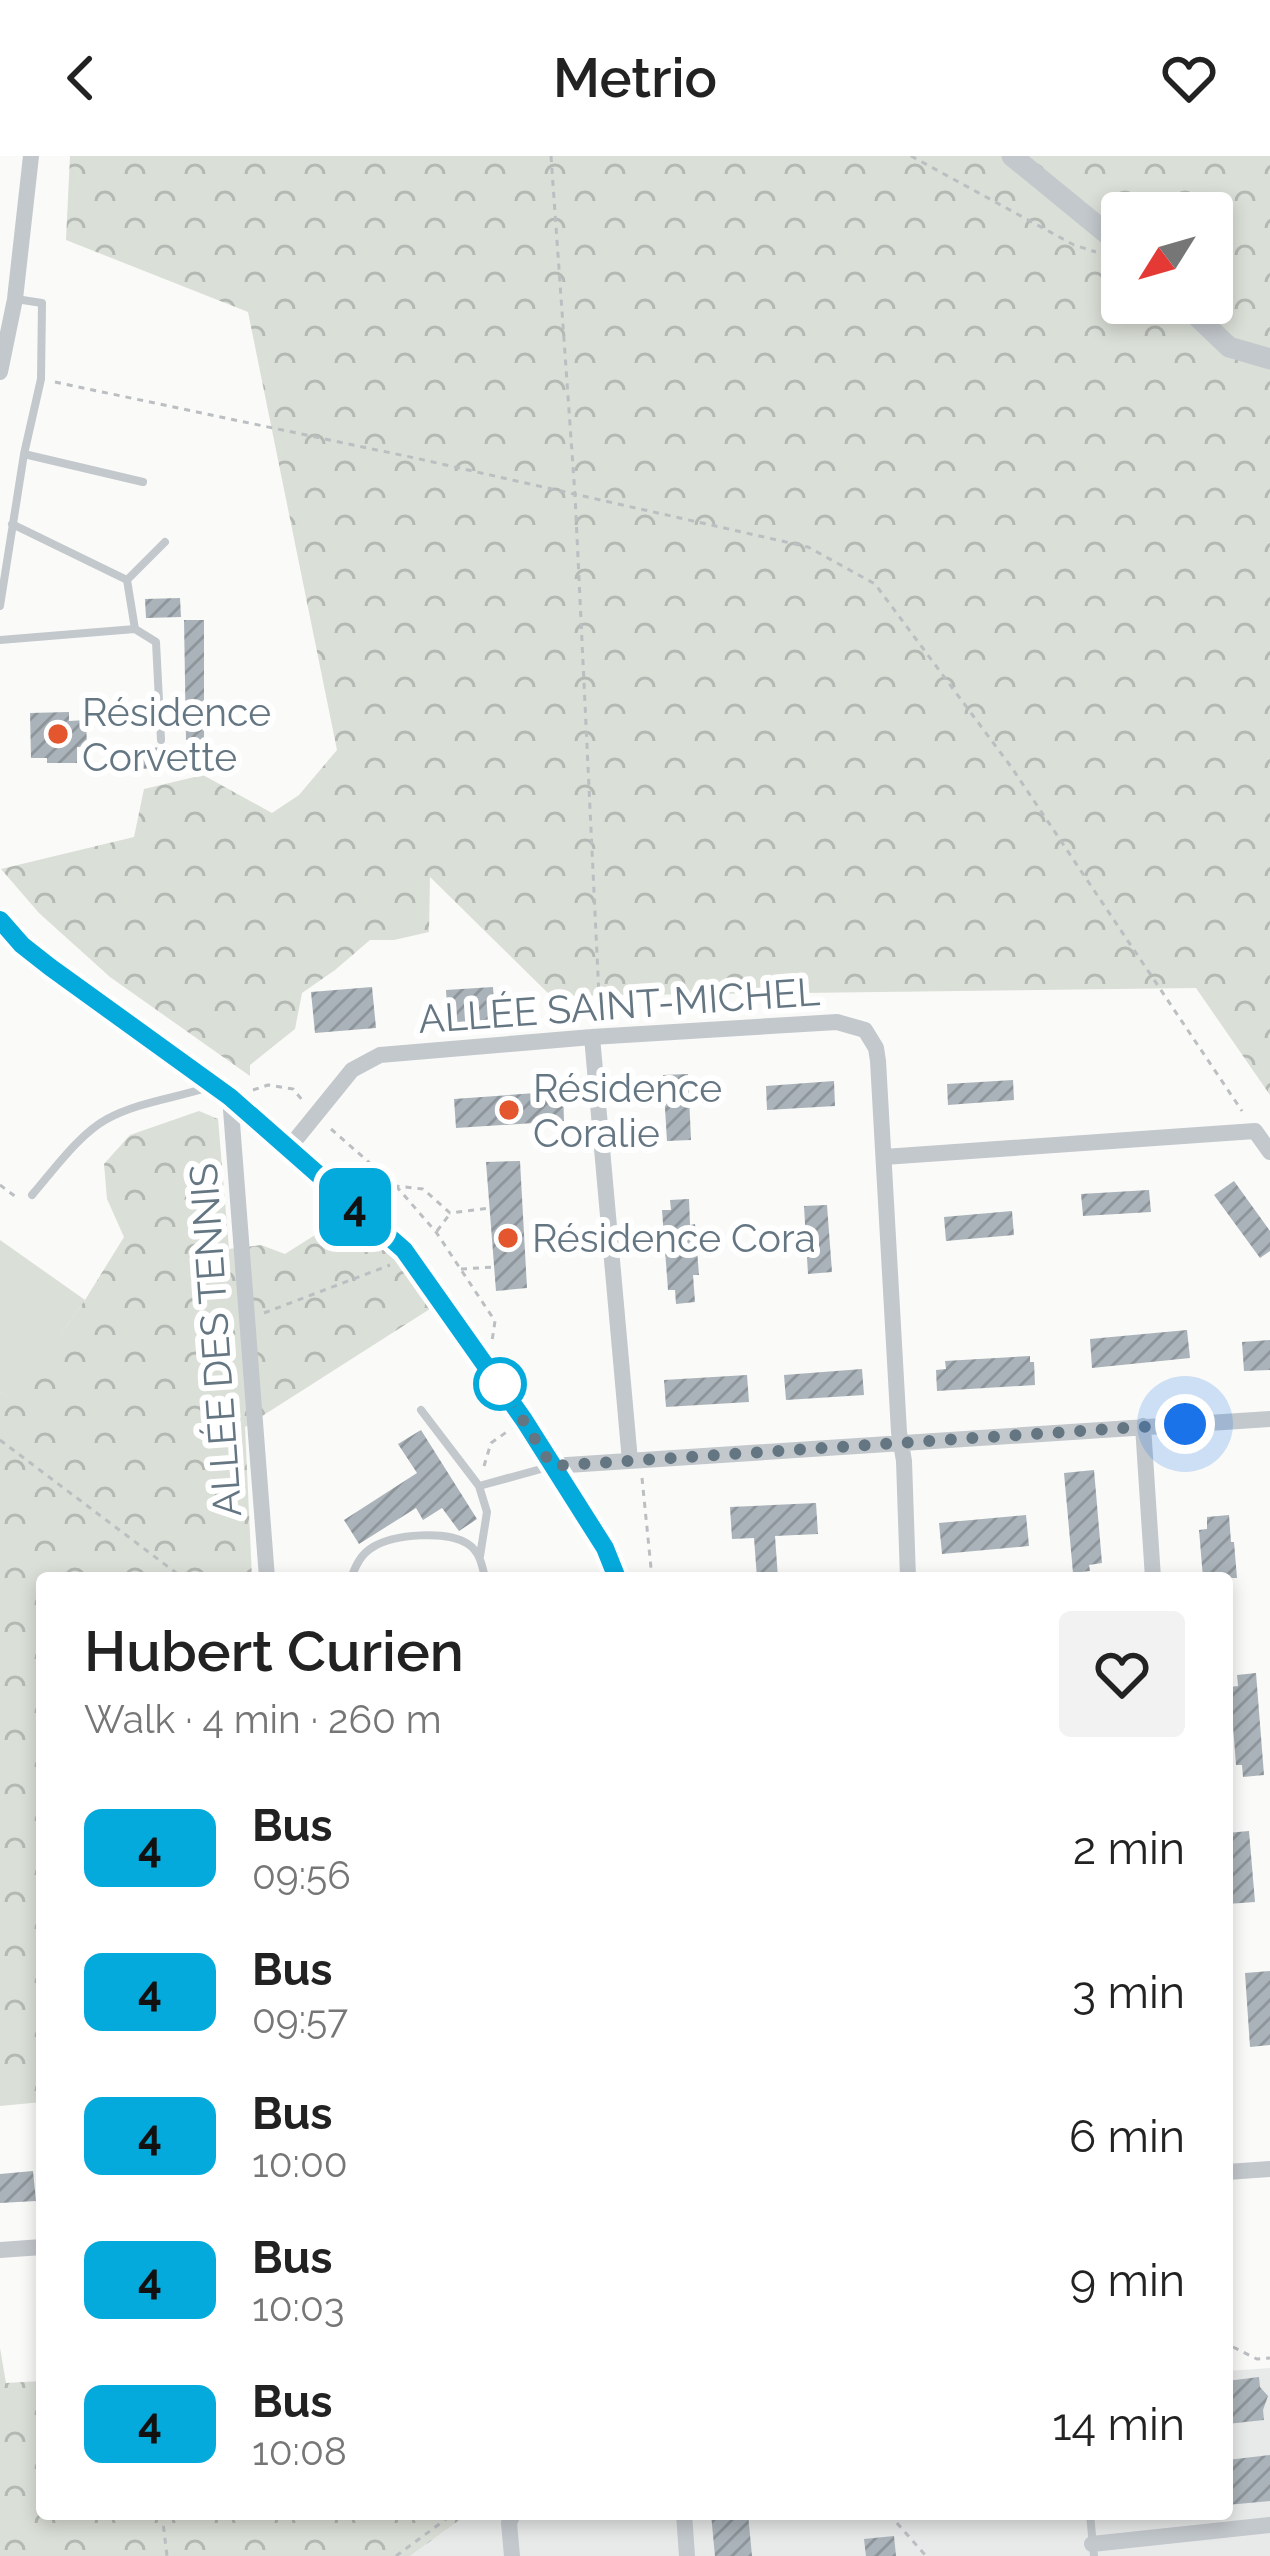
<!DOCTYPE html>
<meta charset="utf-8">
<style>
:root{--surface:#fff;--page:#f2f2f2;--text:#222;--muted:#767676}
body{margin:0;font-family:Raleway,sans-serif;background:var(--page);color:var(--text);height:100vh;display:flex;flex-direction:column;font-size:45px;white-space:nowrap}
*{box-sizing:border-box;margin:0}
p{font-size:39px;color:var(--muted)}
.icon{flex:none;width:66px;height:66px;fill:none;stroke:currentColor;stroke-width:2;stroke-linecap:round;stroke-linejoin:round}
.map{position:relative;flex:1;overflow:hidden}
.details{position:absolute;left:36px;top:1416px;width:1197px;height:948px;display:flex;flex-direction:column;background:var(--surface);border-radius:12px;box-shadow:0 6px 18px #0003}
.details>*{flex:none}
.badge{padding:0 24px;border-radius:18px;font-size:42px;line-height:78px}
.needle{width:78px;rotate:233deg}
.buttons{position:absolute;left:1101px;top:36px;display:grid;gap:24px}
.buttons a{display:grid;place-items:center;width:132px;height:132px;border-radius:12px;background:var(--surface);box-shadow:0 6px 18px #0003;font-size:60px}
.you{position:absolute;width:60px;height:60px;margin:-30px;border:9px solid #fff;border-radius:50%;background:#1a73e8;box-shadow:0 0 0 18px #1a73e833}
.map>.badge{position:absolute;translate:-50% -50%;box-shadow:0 0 0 6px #fff}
.round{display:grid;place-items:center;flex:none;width:126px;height:126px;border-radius:12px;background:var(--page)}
.headline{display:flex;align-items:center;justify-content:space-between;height:204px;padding:0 48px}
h1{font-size:57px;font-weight:600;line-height:90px}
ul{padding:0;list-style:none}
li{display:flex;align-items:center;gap:36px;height:144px;padding:0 48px}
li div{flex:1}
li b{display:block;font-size:45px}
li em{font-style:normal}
li .badge{min-width:132px;font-weight:700;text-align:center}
header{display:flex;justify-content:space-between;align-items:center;height:156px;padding:0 48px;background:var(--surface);font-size:54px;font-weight:600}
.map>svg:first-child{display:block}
.built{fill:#e8e9e9}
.green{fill:#dadfd7}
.forest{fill:url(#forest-crowns);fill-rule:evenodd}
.building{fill:url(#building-hatch)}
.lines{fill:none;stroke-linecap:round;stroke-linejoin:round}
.path{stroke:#bbbfc2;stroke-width:3;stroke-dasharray:6 6;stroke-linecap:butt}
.service{stroke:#c3c8cc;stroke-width:8}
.minor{stroke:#c3c8cc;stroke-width:16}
.tertiary{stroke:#c3c8cc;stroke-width:21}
.line-casing{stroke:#fff;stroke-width:27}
.line{stroke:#05aadd;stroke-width:18}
.walk{stroke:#657683;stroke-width:12;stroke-dasharray:0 21.6}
.poi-dot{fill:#e4572e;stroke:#fff;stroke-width:4.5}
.stop-dot{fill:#fff;stroke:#05aadd;stroke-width:6}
.labels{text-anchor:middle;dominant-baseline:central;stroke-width:12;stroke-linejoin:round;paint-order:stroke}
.poi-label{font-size:39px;fill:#657683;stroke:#fff;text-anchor:start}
.street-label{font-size:39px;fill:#657683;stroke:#fff}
</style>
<header><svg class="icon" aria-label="back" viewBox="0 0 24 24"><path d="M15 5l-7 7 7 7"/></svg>Metrio<svg class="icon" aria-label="heart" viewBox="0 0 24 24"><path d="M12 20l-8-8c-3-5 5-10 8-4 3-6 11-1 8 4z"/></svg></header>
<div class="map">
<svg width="1270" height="2400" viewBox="0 0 1270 2400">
<defs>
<pattern id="forest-crowns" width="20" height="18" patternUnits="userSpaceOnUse" patternTransform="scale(3)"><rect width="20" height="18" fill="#dadfd7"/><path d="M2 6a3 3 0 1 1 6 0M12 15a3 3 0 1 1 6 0" fill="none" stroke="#b4b9b4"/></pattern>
<pattern id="building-hatch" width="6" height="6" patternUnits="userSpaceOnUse" patternTransform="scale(3)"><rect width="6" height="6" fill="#aab3b9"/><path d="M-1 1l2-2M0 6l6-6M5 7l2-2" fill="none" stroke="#8e969c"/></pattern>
</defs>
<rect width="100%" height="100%" fill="#fafaf8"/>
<path class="built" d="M1270,2212V2400H410L468,2358H1227V2215Z"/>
<path class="green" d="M0,1084L85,1144L14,1246L0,1236Z"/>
<path class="forest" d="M70,0H1270V939L1196,832L551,840L430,721L429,776L394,784H370L335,814L302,837L295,873L250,909V920L110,821L39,757L1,713L134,681L144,633L203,619L272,657L299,639L337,594L248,156L66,84ZM1122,57H1212V147H1122Z
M199,955L218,963L229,1093L261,1089L285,1098L345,1060L397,1106L433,1151L245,1271L252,1422H42V1946L0,1950V1236L14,1245L85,1144L124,1081L107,1043L104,1008L130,979Z
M0,2192L6,2227L42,2225V2358H468L410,2400H0Z"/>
<path class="building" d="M180,442L181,461L146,462L145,443Z
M184,464H204V584H186Z
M69,556V565L86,564L87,591H77V607H47V602H31L30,557Z
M184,591V612L130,613L129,592Z
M372,831L376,872L315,877L311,836Z
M493,831L495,865L448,868L446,834Z
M688,918L691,984L667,985L663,919Z
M1013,924L1014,944L948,949L947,928Z
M834,925L835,950L767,954L766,930Z
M563,935L564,965L456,972L454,943Z
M520,1005L527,1132L496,1135L486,1006Z
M1234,1025L1270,1075V1095L1260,1102L1214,1039Z
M1149,1034L1151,1056L1083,1060L1081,1038Z
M689,1043L690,1069L695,1068L699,1119H693L695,1146L676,1148L675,1134H668L662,1054H671L670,1044Z
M827,1049L832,1116L808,1118L804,1050Z
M1012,1055L1014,1079L946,1085L944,1061Z
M1187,1174L1190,1202L1092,1212L1090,1183Z
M1270,1184V1214L1244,1215L1242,1186Z
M1030,1200V1206H1034L1035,1229L937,1235L936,1214L946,1213L945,1205Z
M862,1213L864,1239L786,1244L784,1219Z
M747,1219L749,1246L666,1251L664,1224Z
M421,1274L477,1363L459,1375L442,1352L423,1364L416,1352L359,1388L344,1364L417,1317L398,1288Z
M1094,1314L1102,1407L1089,1409L1090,1415L1073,1417L1064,1317Z
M816,1347L818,1378L775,1380L778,1422H757L754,1382L732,1383L730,1351Z
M1026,1359L1029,1390L942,1398L939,1367Z
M1229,1359L1231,1386H1234L1237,1422H1203L1199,1374L1207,1373V1361Z
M1256,1517L1264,1619L1243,1621L1242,1609H1236L1230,1531L1238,1530L1237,1519Z
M1249,1675L1255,1746L1227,1748V1677Z
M1270,1815V1889L1250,1891L1245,1817Z
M33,2015L36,2045L0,2047V2018Z
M1259,2221L1260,2231L1268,2240L1263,2254L1264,2264L1227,2268V2225Z
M1270,2299V2345L1227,2349V2304Z
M711,2358H748L752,2400H715Z
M894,2380L896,2400H866L864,2383Z"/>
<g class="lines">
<path class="path" d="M551,0L575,339L600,861
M911,0L1074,89L1096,96
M55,226L415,302L808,391L875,428L1012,612L1242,955
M253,934L268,929L293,933L303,945
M331,973L396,1030L423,1033L450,1057L489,1052
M0,1029L16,1041
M396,1030L436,1076L495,1165L492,1185
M437,1075L449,1059
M461,1113L495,1111
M264,1157L390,1109
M0,1284L183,1422
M484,1310L491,1287L508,1275
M642,1322L652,1422
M1233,2191L1257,2203L1270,2202
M162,2358L167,2400
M889,2358L926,2400
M396,2400L453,2358"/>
<path class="service" d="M24,298L143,326
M12,368L127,424L135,473
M127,424L165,386
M0,450L24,298L41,223L42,147L16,143
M0,484L135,473L156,486L161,584
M32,1039C53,1015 79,978 107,963C138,946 176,942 209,931
M421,1254L479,1330L487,1356L480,1400
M479,1330L552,1310
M351,1422C356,1409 361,1398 373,1391C394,1378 447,1374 468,1388C480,1396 482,1409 485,1422
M1090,2358L1094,2400"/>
<path class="minor" d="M0,216L15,143L31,0
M0,764L23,789L50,811L230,941L404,1094L524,1264L605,1392L617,1422
M592,881L630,1305
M230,941L267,1422
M288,993L352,914L380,899L592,881L837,866L865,874L876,892L878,905L899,1276L904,1305L908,1422
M884,1001L1255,975L1270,996
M1143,1270L1153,1422
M552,1310L1270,1263
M1227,2016L1270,2013
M0,2094L42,2091
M684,2358L687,2400
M1092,2388L1270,2369
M512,2400L509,2367L513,2358"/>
<path class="tertiary" d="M1012,0L1122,90
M1183,147L1229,191L1270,203"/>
</g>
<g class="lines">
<defs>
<path id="line" d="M0,764L22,789L50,811L230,941L404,1094L524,1264L605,1392L617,1422"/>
</defs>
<use href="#line" class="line-casing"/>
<use href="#line" class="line"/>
<path class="walk" d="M500,1228L552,1310L1185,1268"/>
</g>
<g class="poi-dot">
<circle cx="58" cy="578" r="12"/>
<circle cx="509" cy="954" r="12"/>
<circle cx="508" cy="1082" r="12"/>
</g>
<circle class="stop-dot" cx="500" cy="1228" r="24"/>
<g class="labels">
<g class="poi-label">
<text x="82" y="556">Résidence<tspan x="82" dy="45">Corvette</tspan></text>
<text x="533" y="932">Résidence<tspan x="533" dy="45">Coralie</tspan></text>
<text x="532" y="1082">Résidence Cora</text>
</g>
<g class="street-label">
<text transform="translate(619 849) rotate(-4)">ALLÉE SAINT-MICHEL</text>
<text transform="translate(215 1184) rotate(-94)">ALLÉE DES TENNIS</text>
</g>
</g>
</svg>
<div class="buttons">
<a><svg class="needle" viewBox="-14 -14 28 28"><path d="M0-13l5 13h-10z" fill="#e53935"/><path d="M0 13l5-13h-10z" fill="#767676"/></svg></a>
</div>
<div class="you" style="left:1185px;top:1268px"></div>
<b class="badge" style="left:355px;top:1051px;background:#05aadd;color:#111">4</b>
<section class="details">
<div class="headline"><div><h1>Hubert Curien</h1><p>Walk · 4 min · 260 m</p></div><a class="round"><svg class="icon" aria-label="heart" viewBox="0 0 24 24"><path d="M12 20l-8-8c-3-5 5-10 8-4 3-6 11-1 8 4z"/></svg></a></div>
<ul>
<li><span class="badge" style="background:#05aadd;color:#111">4</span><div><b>Bus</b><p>09:56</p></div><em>2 min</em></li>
<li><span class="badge" style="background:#05aadd;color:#111">4</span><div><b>Bus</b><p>09:57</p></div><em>3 min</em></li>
<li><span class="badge" style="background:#05aadd;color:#111">4</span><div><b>Bus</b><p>10:00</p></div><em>6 min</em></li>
<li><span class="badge" style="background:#05aadd;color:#111">4</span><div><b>Bus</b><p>10:03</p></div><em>9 min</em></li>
<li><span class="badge" style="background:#05aadd;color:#111">4</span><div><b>Bus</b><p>10:08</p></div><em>14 min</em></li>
</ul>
</section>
</div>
